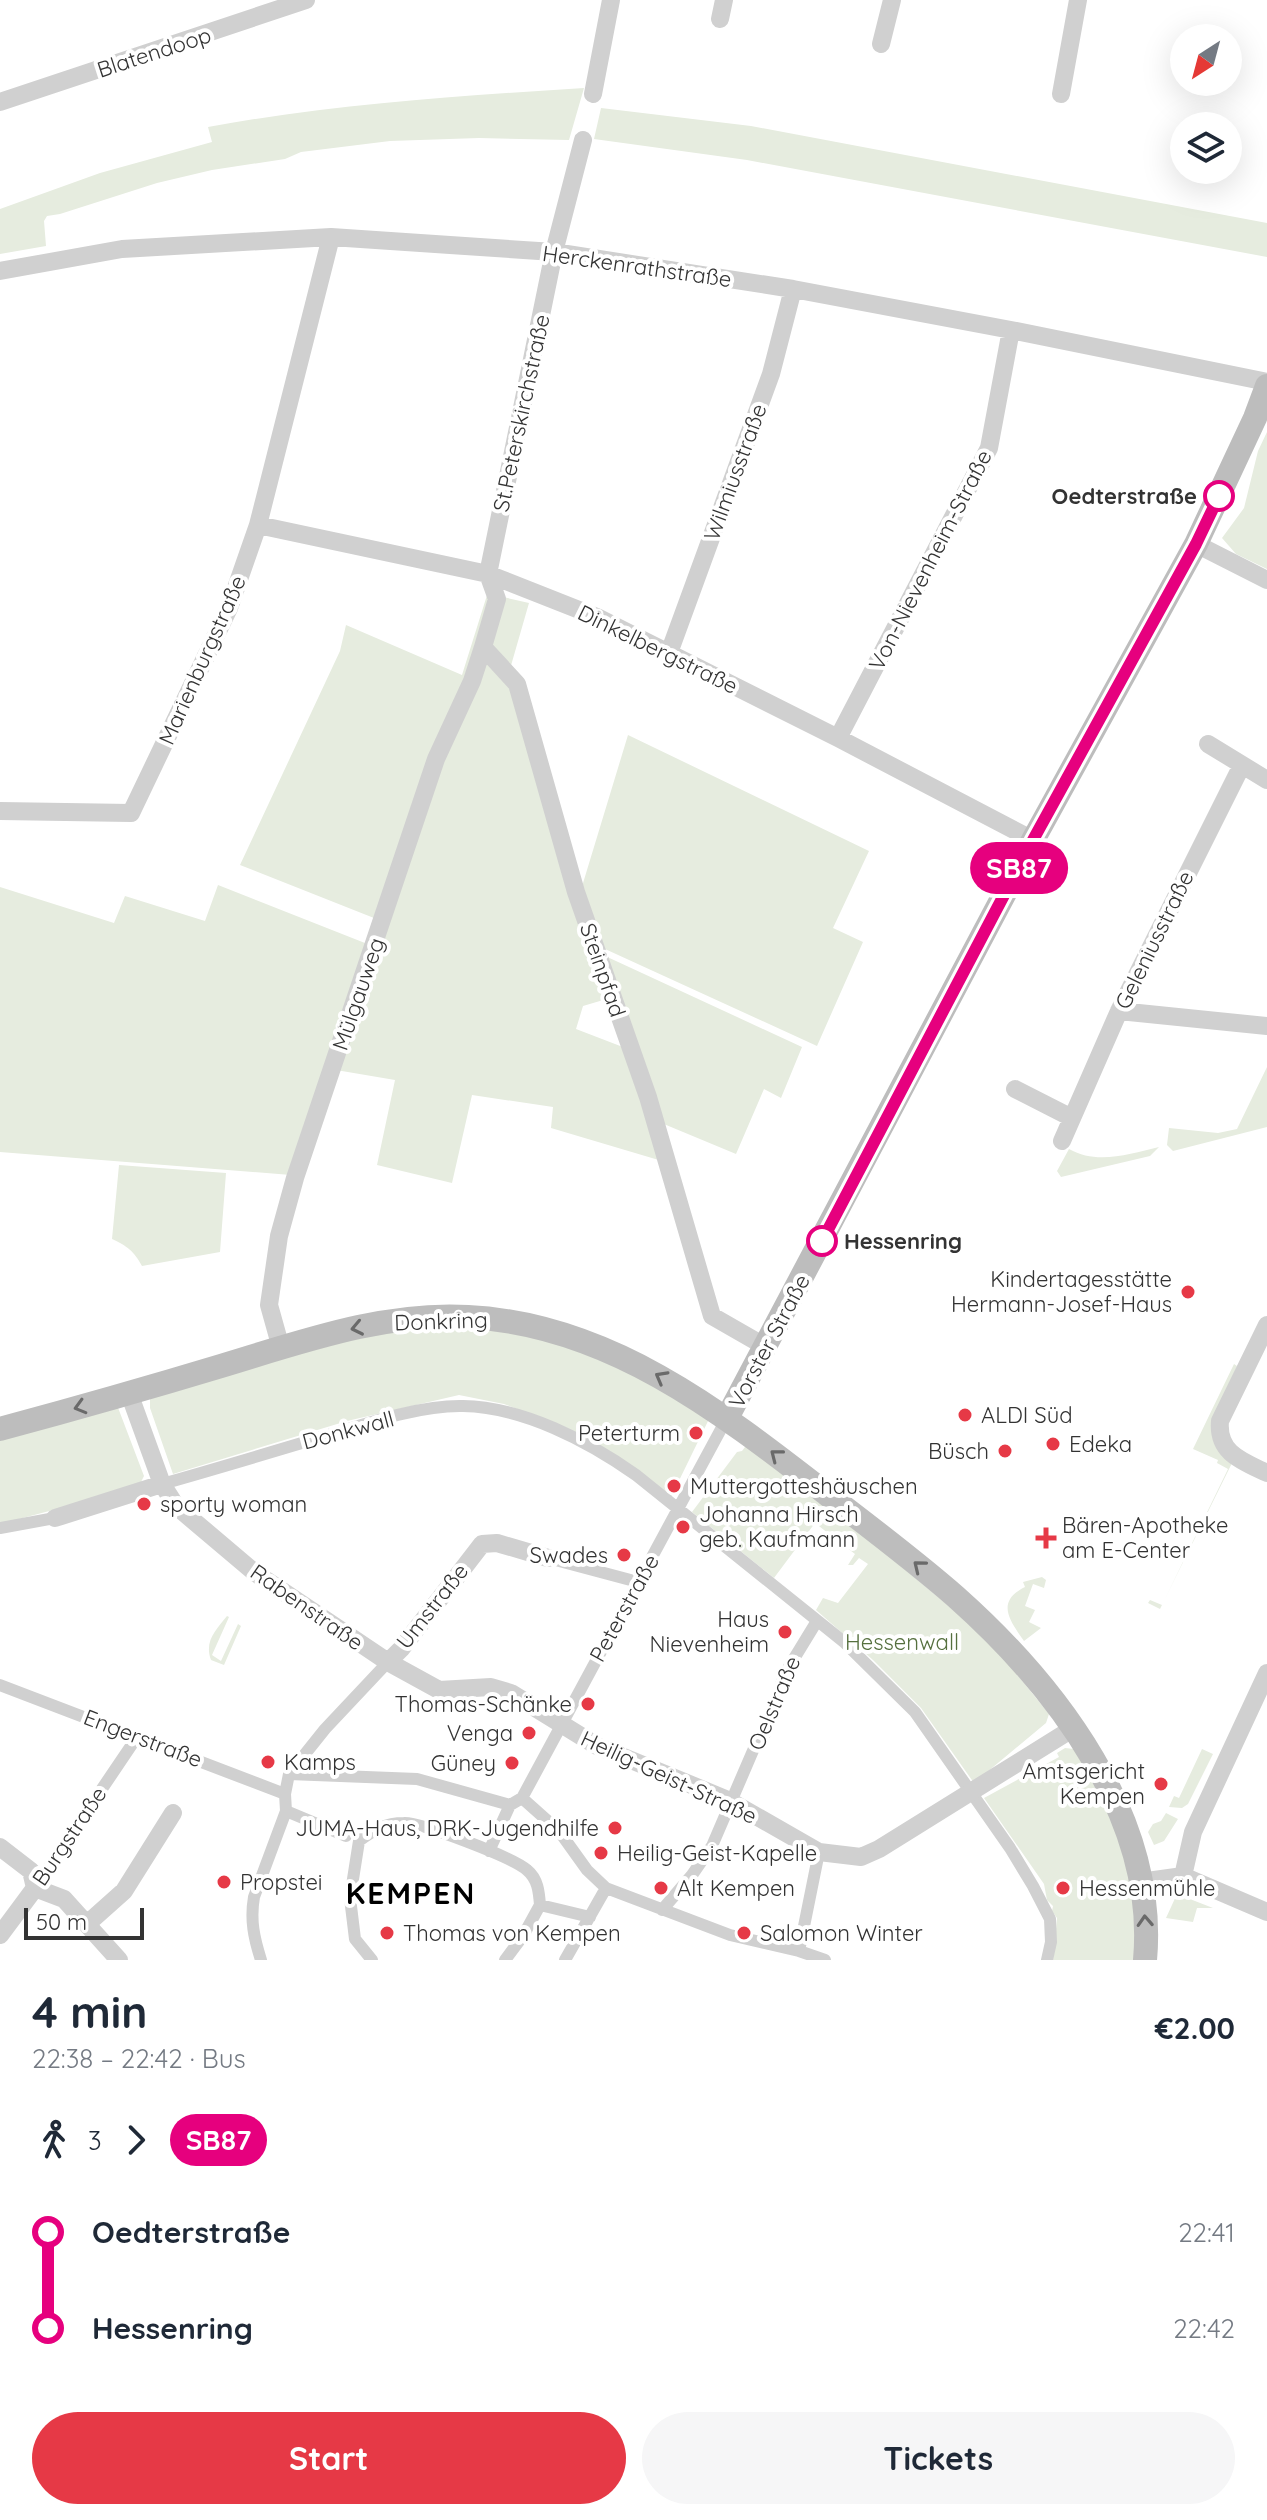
<!DOCTYPE html>
<meta charset="utf-8">
<style>
:root{--surface:#fff;--page:#f6f6f7;--text:#1f2937;--muted:#747a83;--accent:#e63946}
body{margin:0;font-family:Quicksand,sans-serif;background:var(--page);color:var(--text);height:100vh;display:flex;flex-direction:column;font-size:30px;white-space:nowrap}
*{box-sizing:border-box;margin:0}
p{font-size:26px;color:var(--muted)}
.icon{flex:none;width:44px;height:44px;fill:none;stroke:currentColor;stroke-width:2;stroke-linecap:round;stroke-linejoin:round}
.map{position:relative;height:1960px;overflow:hidden}
.details{display:flex;flex-direction:column;background:var(--surface);flex:1}
.details>*{flex:none}
.badge{padding:0 16px;border-radius:26px;font-size:28px;line-height:52px}
.needle{width:52px;rotate:216deg}
.fabs{position:absolute;left:1170px;top:24px;display:grid;gap:16px}
.fabs a{display:grid;place-items:center;width:72px;height:72px;border-radius:50%;background:var(--surface);box-shadow:0 8px 32px #0002;font-size:40px}
.scale{position:absolute;left:24px;bottom:20px;width:120px;box-sizing:border-box;padding-left:8px;border:4px solid #333;border-top:0;font-size:22px;line-height:28px;white-space:nowrap;color:#333;-webkit-text-stroke:6px #fff;paint-order:stroke}
.map>.badge{position:absolute;translate:-50% -50%;box-shadow:0 0 0 4px #fff}
.legs{display:flex;align-items:center;gap:12px;height:88px;padding:0 32px;font-size:26px}
.legs p{margin-inline-start:auto}
.head{display:flex;align-items:center;justify-content:space-between;height:136px;padding:0 32px}
h1{font-size:44px;font-weight:700;line-height:60px}
.primary-button{display:flex;gap:16px;margin-top:auto;padding:16px 32px}
.primary-button a{flex:1;height:92px;border-radius:48px;background:var(--accent);color:#fff;font-size:32px;font-weight:700;line-height:92px;text-align:center}
.primary-button a+a{background:var(--page);color:var(--text)}
ul{padding:0 32px;list-style:none}
li{display:flex;align-items:center;gap:28px;height:96px;font-size:30px}
li i{display:grid;place-items:center;width:12px;height:100%;margin:0 10px;background:currentColor}
li i::after{content:'';width:20px;height:20px;margin:-10px;border:6px solid;border-radius:50%;background:var(--surface)}
li p{margin-inline-start:auto}
li:first-child i{background:linear-gradient(#0000 50%,currentColor 0)}
li:last-child i{background:linear-gradient(currentColor 50%,#0000 0)}
.map>svg:first-child{display:block}
.green{fill:#e6ecdf}
.lines{fill:none;stroke-linecap:round;stroke-linejoin:round}
.pedestrian{stroke:#d0d0d0;stroke-width:12}
.minor{stroke:#d0d0d0;stroke-width:18}
.secondary{stroke:#bdbdbd;stroke-width:24}
.oneway{stroke:#6a6a6a}
.line-1-casing{stroke:#fff;stroke-width:18}
.line-1{stroke:#e6007e;stroke-width:12}
.stop-1-dot{fill:#fff;stroke:#e6007e;stroke-width:4}
.poi-dot{fill:#e63946;stroke:#fff;stroke-width:3}
.labels{text-anchor:middle;dominant-baseline:central;stroke-width:8;stroke-linejoin:round;paint-order:stroke}
.street-label{font-size:22px;fill:#333;stroke:#fff}
.stop-label{font-size:22px;font-weight:bold;fill:#333;stroke:#fff;text-anchor:end}
.poi-label{font-size:22px;fill:#333;stroke:#fff;text-anchor:start}
.park-label{font-size:22px;fill:#56703f;stroke:#fff}
.district-label{font-size:30px;font-weight:bold;letter-spacing:2px;fill:#000;stroke:#fff}
</style>
<div class="map">
<svg width="1267" height="1960" viewBox="0 0 1267 1960">
<rect width="100%" height="100%" fill="#fff"/>
<path class="green" d="M584,88L569,140L479,138L390,141L301,152L285,159L212,170L157,183L60,214L47,216L44,221L46,246L0,254V209L100,173L212,142L208,127C333,104 457,96 584,88Z
M601,108L751,126L1267,223V257L747,160L594,139Z
M1267,432V569L1236,554L1222,538L1244,508L1258,451Z
M488,592L494,594L379,920L240,865L340,651L346,625L462,675Z
M503,597L529,603L510,669L489,650Z
M484,659L513,684L610,998L583,1006L576,1029L628,1049L662,1161L551,1128L553,1107L472,1095L452,1183L377,1165L395,1080L336,1070L441,761Z
M628,735L869,851L833,928L863,942L817,1046L605,949L580,893Z
M218,885L370,945L291,1175L0,1152V887L114,923L125,896L205,921Z
M603,955L802,1047L781,1098L764,1089L736,1154L659,1122Z
M1267,1067V1127L1173,1151L1167,1145L1169,1128L1218,1133L1237,1129Z
M1159,1147L1150,1156L1061,1177L1057,1171L1069,1149C1097,1165 1129,1154 1159,1147Z
M119,1165L226,1173L220,1252L142,1266C134,1251 127,1246 112,1239Z
M485,1326L589,1351L710,1417L671,1497L554,1423L504,1404L459,1395L347,1421L173,1474L150,1408V1395L317,1345L399,1328Z
M1234,1364L1237,1366L1216,1416L1233,1461L1160,1609L1148,1603L1150,1600L1162,1605L1228,1469L1217,1463L1218,1460L1193,1449Z
M117,1405L144,1476L140,1484L91,1500L0,1524V1439Z
M748,1443L813,1492L989,1640L1049,1714L1046,1723L974,1783L921,1708L873,1660L816,1610L823,1598L838,1603L868,1564L859,1558L853,1565H848L855,1554L815,1523L774,1578L692,1512L737,1452L742,1451Z
M1042,1577L1046,1580L1044,1588L1033,1584L1025,1606L1035,1610L1029,1622L1041,1628L1024,1641C1010,1621 995,1602 1025,1587L1023,1582Z
M227,1616L229,1617L212,1655L221,1661L238,1624L241,1626L224,1665L211,1660C204,1641 216,1630 227,1616Z
M1065,1748L1074,1749L1115,1822L1136,1904V1960H1053L1057,1918L1052,1911L1053,1906L1047,1900L1044,1884L984,1798L1059,1757L1057,1753Z
M1202,1749L1213,1754L1188,1804L1182,1808L1169,1807L1174,1796L1179,1798Z
M1166,1813L1178,1819L1164,1841L1154,1845L1148,1832L1153,1824L1161,1821Z
M1177,1894L1213,1908H1197L1193,1922L1166,1918Z"/>
<g class="lines">
<path class="pedestrian" d="M162,1484C219,1468 275,1451 332,1434C371,1422 422,1405 463,1406C523,1407 588,1441 636,1475L844,1642L915,1712L1010,1848L1033,1886L1050,1919L1051,1942L1047,1960
M0,1528L55,1518
M548,1558L638,1582
M0,1685L285,1794
M289,1774L417,1779L510,1805
M522,1798L559,1831L587,1870L606,1888L730,1935L799,1951L825,1960
M510,1805L522,1798L727,1418
M286,1811L346,1836
M489,1851L510,1805
M35,1888L137,1737
M540,1905L590,1917
M662,1910L692,1875L712,1846L755,1746L767,1731L784,1675L817,1621
M799,1951L819,1852
M261,1960C254,1938 250,1920 254,1897L286,1811L285,1794L289,1774L325,1729L388,1662
M372,1960L355,1939L350,1898L359,1841C374,1830 385,1823 404,1823C421,1822 514,1858 527,1870C538,1879 539,1892 540,1905L523,1936L505,1960
M565,1960L606,1888"/>
<path class="minor" d="M720,19L724,0
M881,44L892,0
M593,94L611,0
M1061,94L1078,0
M0,102L306,0
M583,140L554,252L488,574L497,599L483,647L517,684L576,892L648,1097L712,1316L766,1347
M0,271L122,249L331,237L554,252L793,289L1011,330L1267,382
M258,525L488,574L597,617L838,738L1033,840
M1196,544L1267,580
M669,653L771,374L793,289
M838,738L989,448L1011,330
M1208,744L1267,780
M0,811L131,813L229,608L258,525L331,237
M1119,1011L1267,1026
M1015,1089L1072,1118
M1062,1141L1119,1011L1242,765
M1267,1325L1220,1421C1217,1453 1242,1461 1267,1473
M281,1348L269,1305L279,1236L295,1178L436,759L472,681L483,647
M129,1393L162,1484L176,1506L254,1572L388,1662L439,1690L491,1687L511,1693L597,1746L728,1800L819,1852L861,1857L879,1849L1072,1729
M55,1518L162,1484
M388,1662L401,1649L482,1544L497,1543L548,1558
M0,1847L31,1871L35,1888
M1183,1876L1193,1832L1267,1673
M1140,1882L1183,1876L1267,1912
M35,1888L64,1899L119,1960
M87,1924L124,1891L173,1813
M0,1935L35,1888"/>
<path class="secondary" d="M727,1418L1033,840L1196,544L1255,418L1267,386
M0,1429C74,1409 148,1388 221,1366C301,1342 384,1312 468,1317C609,1324 721,1412 828,1495C871,1528 915,1561 956,1597C1056,1686 1158,1818 1145,1960"/>
</g>
<defs><path id="oneway-chevron" d="M-2-3.5L2.5 0L-2 3.5" fill="none" stroke-width="1.6" stroke-linecap="round" stroke-linejoin="round" transform="scale(2)"/></defs>
<g class="oneway">
<use href="#oneway-chevron" transform="translate(357 1328) rotate(168)"/>
<use href="#oneway-chevron" transform="translate(661 1377) rotate(-151)"/>
<use href="#oneway-chevron" transform="translate(80 1407) rotate(164)"/>
<use href="#oneway-chevron" transform="translate(776 1455) rotate(-142)"/>
<use href="#oneway-chevron" transform="translate(919 1566) rotate(-141)"/>
<use href="#oneway-chevron" transform="translate(1145 1921) rotate(-93)"/>
</g>
<g class="lines">
<defs>
<path id="line-1" d="M822,1241L1033,840L1196,544L1219,496"/>
</defs>
<use href="#line-1" class="line-1-casing"/>
<use href="#line-1" class="line-1"/>
</g>
<g class="stop-1-dot">
<circle cx="1219" cy="496" r="14"/>
<circle cx="822" cy="1241" r="14"/>
</g>
<g class="poi-dot">
<circle cx="1188" cy="1292" r="8"/>
<circle cx="965" cy="1415" r="8"/>
<circle cx="696" cy="1433" r="8"/>
<circle cx="1053" cy="1444" r="8"/>
<circle cx="1005" cy="1451" r="8"/>
<circle cx="674" cy="1486" r="8"/>
<circle cx="144" cy="1504" r="8"/>
<circle cx="683" cy="1527" r="8"/>
<path d="M1042 1526h8v8h8v8h-8v8h-8v-8h-8v-8h8z"/>
<circle cx="624" cy="1555" r="8"/>
<circle cx="785" cy="1632" r="8"/>
<circle cx="588" cy="1704" r="8"/>
<circle cx="529" cy="1733" r="8"/>
<circle cx="268" cy="1762" r="8"/>
<circle cx="512" cy="1763" r="8"/>
<circle cx="1161" cy="1784" r="8"/>
<circle cx="615" cy="1828" r="8"/>
<circle cx="601" cy="1853" r="8"/>
<circle cx="224" cy="1882" r="8"/>
<circle cx="661" cy="1888" r="8"/>
<circle cx="1063" cy="1888" r="8"/>
<circle cx="387" cy="1933" r="8"/>
<circle cx="744" cy="1933" r="8"/>
</g>
<g class="labels">
<g class="street-label">
<text transform="translate(154 52) rotate(-18)">Blatendoop</text>
<text transform="translate(637 266) rotate(8)">Herckenrathstraße</text>
<text transform="translate(521 413) rotate(-78)">St.Peterskirchstraße</text>
<text transform="translate(735 472) rotate(-70)">Wilmiusstraße</text>
<text transform="translate(930 560) rotate(-63)">Von-Nievenheim-Straße</text>
<text transform="translate(658 649) rotate(26)">Dinkelbergstraße</text>
<text transform="translate(202 660) rotate(-66)">Marienburgstraße</text>
<text transform="translate(1154 940) rotate(-64)">Geleniusstraße</text>
<text transform="translate(603 970) rotate(71)">Steinpfad</text>
<text transform="translate(358 994) rotate(-71)">Mülgauweg</text>
<text transform="translate(441 1321) rotate(-2)">Donkring</text>
<text transform="translate(769 1341) rotate(-62)">Vorster Straße</text>
<text transform="translate(348 1430) rotate(-15)">Donkwall</text>
<text transform="translate(432 1606) rotate(-52)">Umstraße</text>
<text transform="translate(307 1607) rotate(35)">Rabenstraße</text>
<text transform="translate(624 1608) rotate(-61)">Peterstraße</text>
<text transform="translate(774 1703) rotate(-67)">Oelstraße</text>
<text transform="translate(143 1738) rotate(21)">Engerstraße</text>
<text transform="translate(669 1777) rotate(25)">Heilig-Geist-Straße</text>
<text transform="translate(69 1836) rotate(-56)">Burgstraße</text>
</g>
<g class="stop-label">
<text x="1197" y="496">Oedterstraße</text>
<text x="844" y="1241" text-anchor="start">Hessenring</text>
</g>
<g class="poi-label">
<text x="1172" y="1279" text-anchor="end">Kindertagesstätte<tspan x="1172" dy="25">Hermann-Josef-Haus</tspan></text>
<text x="981" y="1415">ALDI Süd</text>
<text x="680" y="1433" text-anchor="end">Peterturm</text>
<text x="1069" y="1444">Edeka</text>
<text x="989" y="1451" text-anchor="end">Büsch</text>
<text x="690" y="1486">Muttergotteshäuschen</text>
<text x="160" y="1504">sporty woman</text>
<text x="699" y="1514">Johanna Hirsch<tspan x="699" dy="25">geb. Kaufmann</tspan></text>
<text x="1062" y="1525">Bären-Apotheke<tspan x="1062" dy="25">am E-Center</tspan></text>
<text x="608" y="1555" text-anchor="end">Swades</text>
<text x="769" y="1619" text-anchor="end">Haus<tspan x="769" dy="25">Nievenheim</tspan></text>
<text x="572" y="1704" text-anchor="end">Thomas-Schänke</text>
<text x="513" y="1733" text-anchor="end">Venga</text>
<text x="284" y="1762">Kamps</text>
<text x="496" y="1763" text-anchor="end">Güney</text>
<text x="1145" y="1771" text-anchor="end">Amtsgericht<tspan x="1145" dy="25">Kempen</tspan></text>
<text x="599" y="1828" text-anchor="end">JUMA-Haus, DRK-Jugendhilfe</text>
<text x="617" y="1853">Heilig-Geist-Kapelle</text>
<text x="240" y="1882">Propstei</text>
<text x="677" y="1888">Alt Kempen</text>
<text x="1079" y="1888">Hessenmühle</text>
<text x="403" y="1933">Thomas von Kempen</text>
<text x="760" y="1933">Salomon Winter</text>
</g>
<g class="park-label">
<text x="902" y="1642">Hessenwall</text>
</g>
<g class="district-label">
<text x="411" y="1893">KEMPEN</text>
</g>
</g>
</svg>
<div class="fabs">
<a><svg class="needle" viewBox="-14 -14 28 28"><path d="M0-13l5 13h-10z" fill="#e53935"/><path d="M0 13l5-13h-10z" fill="#747a83"/></svg></a>
<a><svg class="icon" aria-label="layers" viewBox="0 0 24 24"><path d="M12 4l9 5-9 5-9-5zM3 14l9 5 9-5"/></svg></a>
</div>
<div class="scale">50 m</div>
<b class="badge" style="left:1019px;top:868px;background:#e6007e;color:#fff">SB87</b>
</div>
<section class="details">
<div class="head"><div><h1>4 min</h1><p>22:38 – 22:42 · Bus</p></div><b>€2.00</b></div>
<div class="legs"><svg class="icon" aria-label="walk" viewBox="0 0 24 24"><circle cx="13" cy="4" r="2"/><path d="M13 8l-2 6 4 7M11 14l-3 7M7 12l3-4h3l4 4"/></svg>3<svg class="icon" aria-label="forward" viewBox="0 0 24 24"><path d="M9 5l7 7-7 7"/></svg><b class="badge" style="background:#e6007e;color:#fff">SB87</b></div>
<ul>
<li><i style="color:#e6007e"></i><b>Oedterstraße</b><p>22:41</p></li>
<li><i style="color:#e6007e"></i><b>Hessenring</b><p>22:42</p></li>
</ul>
<div class="primary-button"><a>Start</a><a>Tickets</a></div>
</section>
